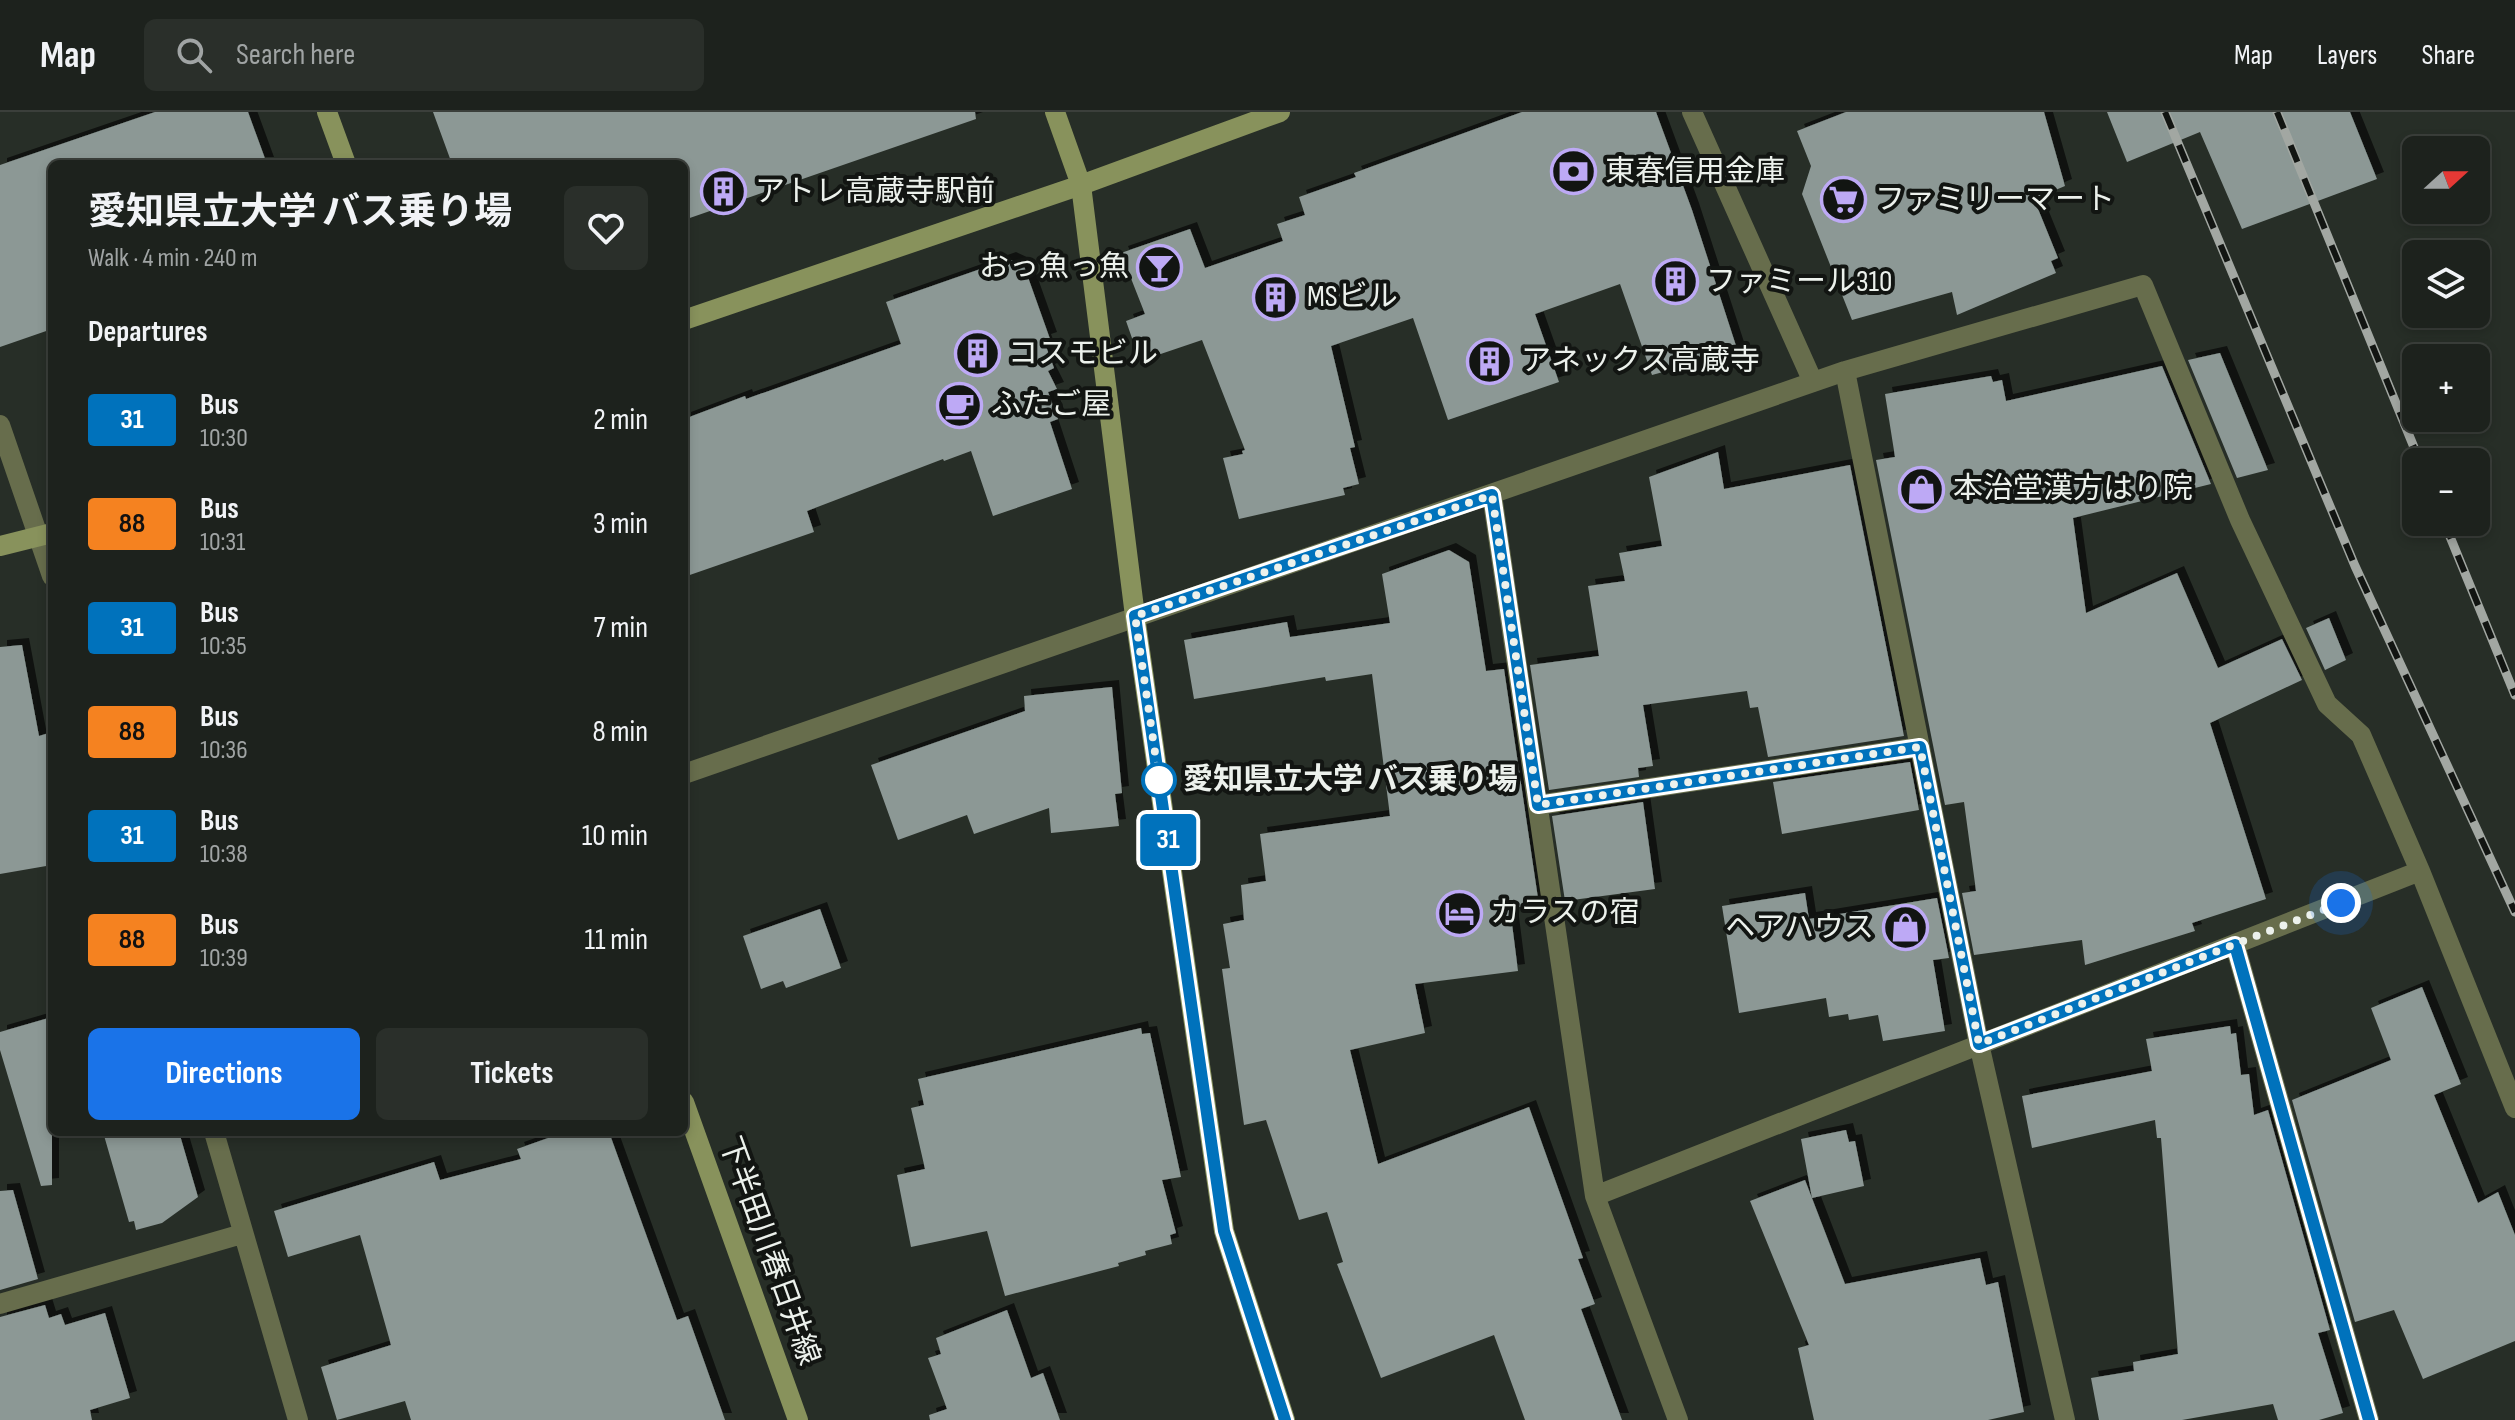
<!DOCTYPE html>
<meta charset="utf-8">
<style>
:root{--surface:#1d221d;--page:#2a2f2a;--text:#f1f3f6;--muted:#a0a4a4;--line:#3b3f3b;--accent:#1a73e8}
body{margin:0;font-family:"Sofia Sans Condensed","Noto Sans JP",sans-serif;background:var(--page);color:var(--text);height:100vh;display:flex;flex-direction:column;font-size:30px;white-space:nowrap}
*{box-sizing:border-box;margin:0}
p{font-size:26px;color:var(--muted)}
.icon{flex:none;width:44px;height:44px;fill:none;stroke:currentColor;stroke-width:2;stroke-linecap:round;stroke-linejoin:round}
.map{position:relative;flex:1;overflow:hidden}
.panel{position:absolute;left:48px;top:48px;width:640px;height:976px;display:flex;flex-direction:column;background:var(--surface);border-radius:12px;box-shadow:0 4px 12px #0003,0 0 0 2px var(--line)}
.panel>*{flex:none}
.badge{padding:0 16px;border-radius:6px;font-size:28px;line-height:52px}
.needle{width:52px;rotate:69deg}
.tools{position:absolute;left:2402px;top:24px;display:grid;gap:16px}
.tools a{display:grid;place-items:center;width:88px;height:88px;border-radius:12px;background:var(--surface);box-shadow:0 4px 12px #0003,0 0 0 2px var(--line);font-size:40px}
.you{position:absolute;width:40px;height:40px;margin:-20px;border:6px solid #fff;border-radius:50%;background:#1a73e8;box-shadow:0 0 0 12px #1a73e833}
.map>.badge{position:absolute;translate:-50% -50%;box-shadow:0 0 0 4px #fff}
h2{padding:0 40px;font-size:30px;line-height:72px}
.round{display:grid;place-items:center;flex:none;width:84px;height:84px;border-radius:12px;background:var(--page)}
.summary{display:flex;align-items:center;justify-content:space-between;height:136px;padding:0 40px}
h1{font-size:38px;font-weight:700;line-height:60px}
.button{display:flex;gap:16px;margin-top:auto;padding:16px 40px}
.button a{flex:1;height:92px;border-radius:12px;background:var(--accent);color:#fff;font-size:32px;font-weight:700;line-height:92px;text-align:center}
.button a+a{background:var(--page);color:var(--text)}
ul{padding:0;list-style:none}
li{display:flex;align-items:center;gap:24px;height:104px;padding:0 40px}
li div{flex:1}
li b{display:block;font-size:30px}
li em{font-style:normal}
li .badge{min-width:88px;font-weight:700;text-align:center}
header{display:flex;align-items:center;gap:48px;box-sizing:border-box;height:112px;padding:0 40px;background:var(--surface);border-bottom:2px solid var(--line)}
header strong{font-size:38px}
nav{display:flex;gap:44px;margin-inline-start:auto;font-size:28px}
.search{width:560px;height:72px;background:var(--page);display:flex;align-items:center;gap:20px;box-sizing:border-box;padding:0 28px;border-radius:12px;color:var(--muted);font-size:30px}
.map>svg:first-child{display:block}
.building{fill:#8c9895;filter:url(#shadow)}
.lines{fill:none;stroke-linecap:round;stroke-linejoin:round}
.street{stroke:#676d4c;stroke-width:20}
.secondary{stroke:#88925c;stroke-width:20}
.rail-casing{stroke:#a2a7a2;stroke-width:9}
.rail{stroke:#121512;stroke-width:6;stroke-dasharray:18;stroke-linecap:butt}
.line-casing{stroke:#fff;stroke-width:18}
.line{stroke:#0072bc;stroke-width:12}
.walk{stroke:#ecf1ec;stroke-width:8;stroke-dasharray:0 14.4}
.stop-dot{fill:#fff;stroke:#0072bc;stroke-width:4}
.labels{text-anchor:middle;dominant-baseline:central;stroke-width:8;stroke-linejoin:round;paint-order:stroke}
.poi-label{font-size:30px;fill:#ecf1ec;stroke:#121512;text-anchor:start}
.stop-label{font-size:30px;font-weight:bold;fill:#ecf1ec;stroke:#121512;text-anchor:start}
.street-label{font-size:30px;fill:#ecf1ec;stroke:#121512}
</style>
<header>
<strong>Map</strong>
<div class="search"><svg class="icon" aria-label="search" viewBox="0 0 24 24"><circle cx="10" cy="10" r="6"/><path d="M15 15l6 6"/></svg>Search here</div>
<nav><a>Map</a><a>Layers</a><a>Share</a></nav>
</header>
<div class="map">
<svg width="2515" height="1308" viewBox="0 0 2515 1308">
<defs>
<filter id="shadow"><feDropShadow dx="7" dy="-7" stdDeviation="0" flood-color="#0009"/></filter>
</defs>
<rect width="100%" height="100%" fill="#272e27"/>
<path class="building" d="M155,0H248L267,52H52V217L0,235V53Z
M433,0H975L976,7L684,108V52H452Z
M1522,0H1656L1692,98L1738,240L1652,263L1620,172L1535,202L1559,270L1448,308L1413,206L1331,234L1355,335L1350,336L1359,372L1343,376L1345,383L1239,407L1223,346L1243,342L1242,339L1245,338L1202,228L1140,249L1126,209L1145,202L1121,141L1190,117L1205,156L1283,129L1277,112L1305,103L1299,85L1356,65L1354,61Z
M1846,0H2044L2065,74L2034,87L2058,146L2051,149L2056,161L1957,203L1952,180L1852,208L1802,82L1811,54L1797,19Z
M2107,0H2350L2377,67L2242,117L2200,20L2127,50Z
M1009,147L1024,154L1050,227L1044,229L1054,256L1048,259L1057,277L1048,280L1058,307L1050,310L1072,377L993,404L971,339L944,349L943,347L807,399L814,420L684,465V307L745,284L746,287L901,232L886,190Z
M2220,241L2268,358L2237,366L2188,248Z
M2162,254L2211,372L2073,406L2086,501L2177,461L2218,556L2282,527L2302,568L2210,611L2266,787L2192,811L2195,819L2085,853L2082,828L1974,843L1962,781L1976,779L1964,690L1945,693L1876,348L1895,345L1885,282L1991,264L1993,270L2002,268L2006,289Z
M1718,340L1724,377L1850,353L1904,624L1768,645L1758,595L1750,596L1747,579L1643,593L1653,654L1638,656L1639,665L1549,678L1530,553L1599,544L1588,474L1625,469L1619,441L1662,434L1649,365Z
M1449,438L1469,450L1486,559L1504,557L1539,793L1510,796L1518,859L1415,872L1425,921L1350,938L1378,1052L1529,995L1583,1146L1578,1147L1595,1192L1581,1197L1622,1308H1525L1494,1223L1381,1266L1337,1152L1343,1150L1327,1100L1299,1108L1266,1008L1244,1013L1222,857L1230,856L1223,812L1244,808L1241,773L1266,769L1260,722L1390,704L1372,562L1326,569L1325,565L1194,587L1184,528L1287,510L1290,525L1390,511L1382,462Z
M2329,506L2346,548L2325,558L2306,516Z
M22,533L39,624L52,620V753L0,762V535Z
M1112,575L1122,681L1115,682L1119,714L1051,721L1049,696L974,722L967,703L898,728L871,653L1025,599L1024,584Z
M1910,650L1919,698L1782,722L1773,670Z
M1643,690L1655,777L1565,789L1552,704Z
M1805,781L1809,807L1937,786L1949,846L1933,848L1945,919L1883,929L1878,903L1849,908L1848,902L1829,905L1826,886L1739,901L1722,794Z
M820,797L841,856L786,876L783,869L761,877L743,824Z
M2422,875L2461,972L2434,983L2478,1091L2498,1080L2515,1123V1229L2423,1267L2394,1198L2355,1210L2292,988L2391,948L2371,896Z
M52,905V1073L41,1074L0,938V920Z
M2230,914L2231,922L2236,921L2241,963L2249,962L2254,1003L2268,998L2330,1218L2318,1221L2343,1301L2319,1308H2278L2273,1292L2182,1308H2099L2091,1266L2134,1259L2133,1250L2178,1242L2161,1026H2157L2155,1008L2032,1036L2022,984L2152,959L2146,927Z
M1141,916L1142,922L1150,921L1181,1065L1162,1068L1176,1121L1170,1123L1172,1132L1145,1139L1146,1143L1118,1151L1119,1154L1005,1184L987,1119L911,1135L897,1063L925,1057L911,996L924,993L918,967Z
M1846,1018L1849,1030L1855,1029L1864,1074L1812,1086L1801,1027Z
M103,1020H179L198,1085L162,1111L136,1118L134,1109L129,1110Z
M565,1020H609L677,1208L688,1204L725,1308H411L405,1289L337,1308L321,1255L391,1233L360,1123L288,1145L274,1099L434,1050L440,1068L521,1047L517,1037Z
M1805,1068L1845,1172L1980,1146L1986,1173L1998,1170L2024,1300L1988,1308H1814L1798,1236L1809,1233L1750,1089Z
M13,1078L38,1167L0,1178V1079Z
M45,1193L49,1206L61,1202L65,1213L105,1201L130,1286L90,1298L92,1308H0V1205Z
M1007,1198L1031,1266L1043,1261L1060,1308H930L929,1303L947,1297L928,1246L941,1242L936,1226Z"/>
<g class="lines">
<path class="street" d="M1692,0L1813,270
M1845,259L1979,932L2065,1308
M0,313L52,464
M1492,383L1595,1084L1678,1308
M684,662L1845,259L2143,173L2240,408L2327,592L2361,623L2420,759L2515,996
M1538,693L1920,635
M2235,833L2369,1308
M214,1020L298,1308
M1595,1084L2420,759
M0,1192L242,1122"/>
<path class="secondary" d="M327,0L346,52
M1055,0L1081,73L1135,504L1224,1119L1285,1308
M684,208L1081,73L1280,0
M0,434L52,421
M684,990L798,1308"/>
<defs>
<path id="rail" d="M2165,0L2355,454L2515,800
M2277,0L2420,350
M2444,410L2515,583"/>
</defs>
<use href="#rail" class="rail-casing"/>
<use href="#rail" class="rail"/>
</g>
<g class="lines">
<defs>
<path id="line" d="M1285,1308L1224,1119L1135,504L1492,383L1538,693L1920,635L1979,932L2235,833L2369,1308"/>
</defs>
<use href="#line" class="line-casing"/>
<use href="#line" class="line"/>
<path class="walk" d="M1159,668L1135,504L1492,383L1538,693L1920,635L1979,932L2341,791"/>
</g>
<defs>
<symbol id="bank-ring" viewBox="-11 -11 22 22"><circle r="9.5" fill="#121512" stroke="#bda9f5" stroke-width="1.5"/><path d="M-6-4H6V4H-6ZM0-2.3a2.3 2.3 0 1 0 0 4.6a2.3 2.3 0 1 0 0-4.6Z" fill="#bda9f5"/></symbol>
<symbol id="building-ring" viewBox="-11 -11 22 22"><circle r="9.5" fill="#121512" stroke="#bda9f5" stroke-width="1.5"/><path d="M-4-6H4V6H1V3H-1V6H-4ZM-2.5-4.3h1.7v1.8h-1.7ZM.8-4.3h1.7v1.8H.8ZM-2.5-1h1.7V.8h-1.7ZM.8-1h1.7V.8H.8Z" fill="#bda9f5"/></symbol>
<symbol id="supermarket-ring" viewBox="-11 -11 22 22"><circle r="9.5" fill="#121512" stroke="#bda9f5" stroke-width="1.5"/><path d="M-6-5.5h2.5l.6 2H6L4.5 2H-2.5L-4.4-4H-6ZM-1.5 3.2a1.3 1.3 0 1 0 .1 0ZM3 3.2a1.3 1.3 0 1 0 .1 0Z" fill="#bda9f5"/></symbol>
<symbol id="bar-ring" viewBox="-11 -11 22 22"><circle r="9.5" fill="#121512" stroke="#bda9f5" stroke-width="1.5"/><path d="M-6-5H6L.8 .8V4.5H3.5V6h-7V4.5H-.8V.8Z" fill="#bda9f5"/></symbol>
<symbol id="cafe-ring" viewBox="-11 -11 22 22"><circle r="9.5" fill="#121512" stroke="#bda9f5" stroke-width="1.5"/><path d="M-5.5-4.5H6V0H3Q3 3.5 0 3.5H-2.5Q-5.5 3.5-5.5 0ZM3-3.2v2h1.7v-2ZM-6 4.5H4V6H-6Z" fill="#bda9f5"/></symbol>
<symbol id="shop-ring" viewBox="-11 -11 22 22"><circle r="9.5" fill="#121512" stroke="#bda9f5" stroke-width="1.5"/><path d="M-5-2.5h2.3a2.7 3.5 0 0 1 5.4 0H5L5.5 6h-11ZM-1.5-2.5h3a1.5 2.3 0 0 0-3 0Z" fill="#bda9f5"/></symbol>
<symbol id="hotel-ring" viewBox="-11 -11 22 22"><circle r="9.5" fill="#121512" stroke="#bda9f5" stroke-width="1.5"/><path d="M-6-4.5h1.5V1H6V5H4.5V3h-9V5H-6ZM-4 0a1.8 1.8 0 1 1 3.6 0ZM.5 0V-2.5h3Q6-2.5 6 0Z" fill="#bda9f5"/></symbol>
</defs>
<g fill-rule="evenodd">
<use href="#bank-ring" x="1548" y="34" width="51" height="51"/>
<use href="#building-ring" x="698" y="54" width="51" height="51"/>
<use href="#supermarket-ring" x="1818" y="62" width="51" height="51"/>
<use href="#bar-ring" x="1134" y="130" width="51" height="51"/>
<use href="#building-ring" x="1650" y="144" width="51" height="51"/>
<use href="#building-ring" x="1250" y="160" width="51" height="51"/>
<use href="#building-ring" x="952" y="216" width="51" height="51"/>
<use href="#building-ring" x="1464" y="224" width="51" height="51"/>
<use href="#cafe-ring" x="934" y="268" width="51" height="51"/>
<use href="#shop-ring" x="1896" y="352" width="51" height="51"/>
<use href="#hotel-ring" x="1434" y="776" width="51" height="51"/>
<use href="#shop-ring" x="1880" y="790" width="51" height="51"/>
</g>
<circle class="stop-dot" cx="1159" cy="668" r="16"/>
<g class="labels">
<g class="poi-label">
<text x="1605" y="60">東春信用金庫</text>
<text x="755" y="80">アトレ高蔵寺駅前</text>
<text x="1875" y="88">ファミリーマート</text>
<text x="1129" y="155" text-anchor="end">おっ魚っ魚</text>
<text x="1706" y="170">ファミール310</text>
<text x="1307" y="185">MSビル</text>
<text x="1008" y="242">コスモビル</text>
<text x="1521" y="249">アネックス高蔵寺</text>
<text x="991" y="293">ふたご屋</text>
<text x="1953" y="377">本治堂漢方はり院</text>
<text x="1490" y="801">カラスの宿</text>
<text x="1874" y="816" text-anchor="end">ヘアハウス</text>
</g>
<g class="stop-label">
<text x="1183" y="668">愛知県立大学 バス乗り場</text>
</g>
<g class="street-label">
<text transform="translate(769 1139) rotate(70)">下半田川春日井線</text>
</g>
</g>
</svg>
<div class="tools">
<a><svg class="needle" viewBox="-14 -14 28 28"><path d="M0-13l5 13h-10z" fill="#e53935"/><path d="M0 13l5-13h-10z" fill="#a0a4a4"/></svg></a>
<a><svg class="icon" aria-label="layers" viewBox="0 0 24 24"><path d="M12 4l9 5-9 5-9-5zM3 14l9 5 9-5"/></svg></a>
<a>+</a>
<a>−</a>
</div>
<div class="you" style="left:2341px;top:791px"></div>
<b class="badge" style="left:1168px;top:728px;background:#0072bc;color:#fff">31</b>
<section class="panel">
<div class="summary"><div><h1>愛知県立大学 バス乗り場</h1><p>Walk · 4 min · 240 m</p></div><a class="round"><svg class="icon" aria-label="heart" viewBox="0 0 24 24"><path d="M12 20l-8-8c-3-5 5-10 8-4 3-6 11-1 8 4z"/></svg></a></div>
<h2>Departures</h2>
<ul>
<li><span class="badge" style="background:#0072bc;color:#fff">31</span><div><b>Bus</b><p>10:30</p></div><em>2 min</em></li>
<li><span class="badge" style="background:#f58220;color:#111">88</span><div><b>Bus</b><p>10:31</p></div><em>3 min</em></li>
<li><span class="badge" style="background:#0072bc;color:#fff">31</span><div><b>Bus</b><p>10:35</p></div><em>7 min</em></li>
<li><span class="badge" style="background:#f58220;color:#111">88</span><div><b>Bus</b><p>10:36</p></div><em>8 min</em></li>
<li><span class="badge" style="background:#0072bc;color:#fff">31</span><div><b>Bus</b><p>10:38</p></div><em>10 min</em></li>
<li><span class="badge" style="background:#f58220;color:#111">88</span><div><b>Bus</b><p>10:39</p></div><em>11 min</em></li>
</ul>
<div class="button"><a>Directions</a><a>Tickets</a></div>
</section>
</div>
